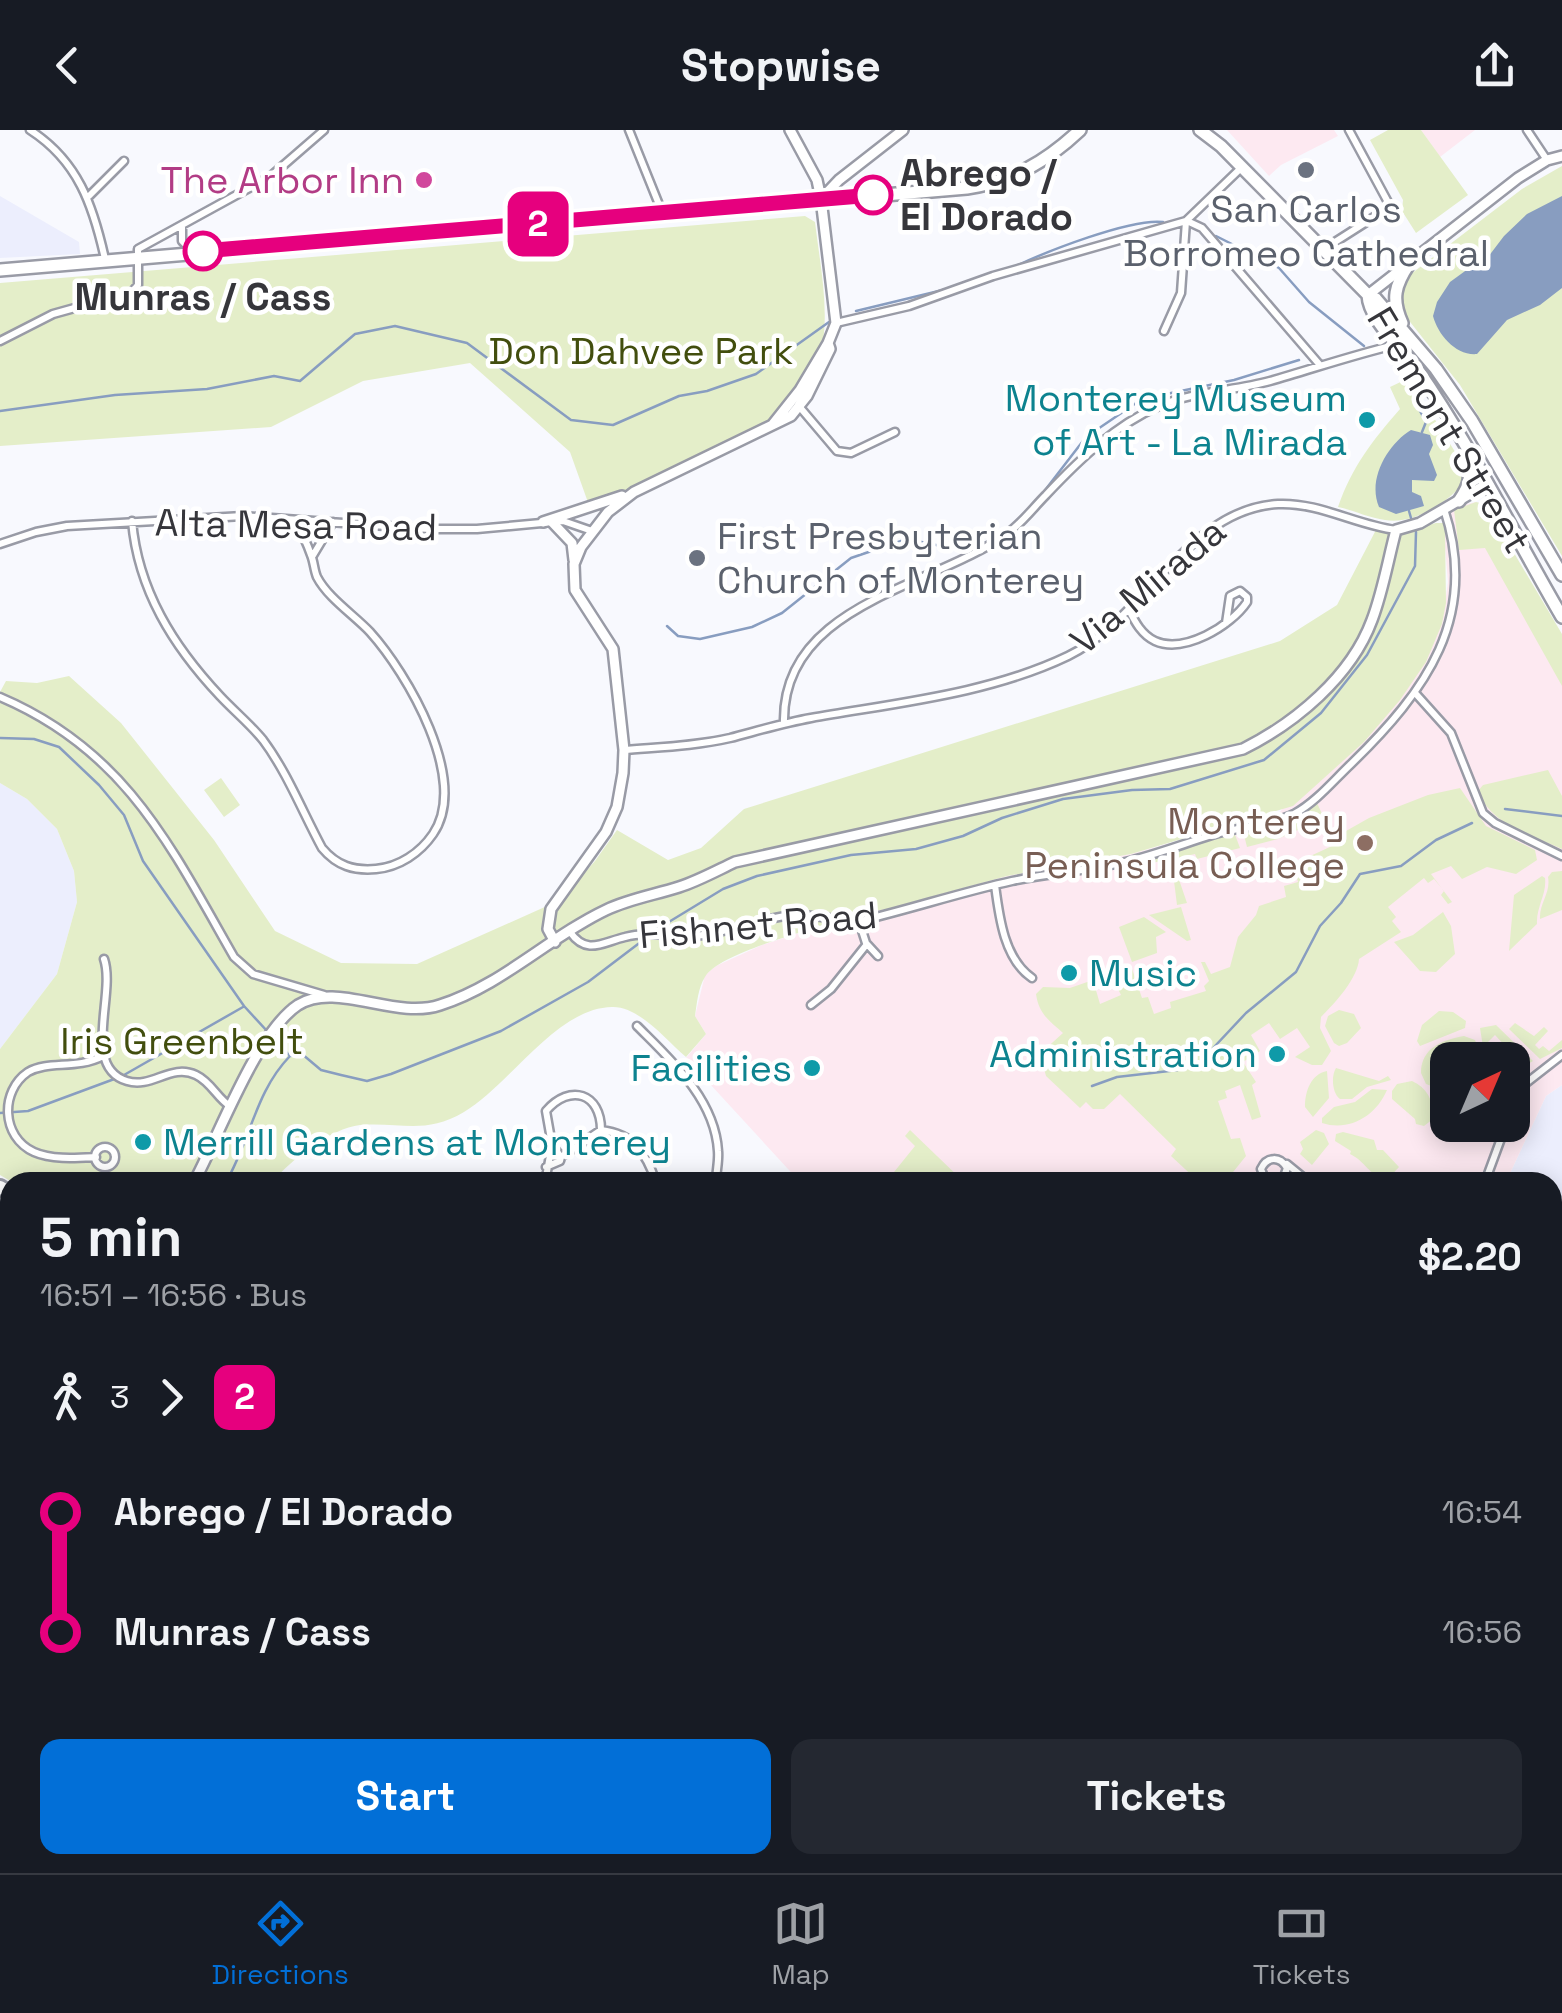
<!DOCTYPE html>
<meta charset="utf-8">
<style>
:root{--surface:#171b24;--page:#242831;--text:#f1f3f6;--muted:#9ea1a6;--line:#363941;--accent:#026fd7}
body{margin:0;font-family:"Space Grotesk",sans-serif;background:var(--page);color:var(--text);height:100vh;display:flex;flex-direction:column;font-size:38px;white-space:nowrap}
*{box-sizing:border-box;margin:0}
p{font-size:32px;color:var(--muted)}
.icon{flex:none;width:55px;height:55px;fill:none;stroke:currentColor;stroke-width:2;stroke-linecap:round;stroke-linejoin:round}
.map{position:relative;flex:1;overflow:hidden}
.panel{position:absolute;left:0px;top:1042px;width:1562px;height:702px;display:flex;flex-direction:column;background:var(--surface);border-radius:30px 30px 0 0;box-shadow:0 5px 25px #0003}
.panel>*{flex:none}
.badge{padding:0 20px;border-radius:15px;font-size:35px;line-height:65px}
.needle{width:65px;rotate:44deg}
.buttons{position:absolute;left:1430px;top:912px;display:grid;gap:20px}
.buttons a{display:grid;place-items:center;width:100px;height:100px;border-radius:20px;background:var(--surface);box-shadow:0 5px 25px #0003;font-size:50px}
.map>.badge{position:absolute;translate:-50% -50%;box-shadow:0 0 0 5px #fff}
.legs{display:flex;align-items:center;gap:15px;height:110px;padding:0 40px;font-size:32px}
.legs p{margin-inline-start:auto}
.headline{display:flex;align-items:center;justify-content:space-between;height:170px;padding:0 40px}
h1{font-size:55px;font-weight:600;line-height:75px}
.action{display:flex;gap:20px;margin-top:auto;padding:20px 40px}
.action a{flex:1;height:115px;border-radius:20px;background:var(--accent);color:#fff;font-size:40px;font-weight:600;line-height:115px;text-align:center}
.action a+a{background:var(--page);color:var(--text)}
ul{padding:0 40px;list-style:none}
li{display:flex;align-items:center;gap:35px;height:120px;font-size:38px}
li i{display:grid;place-items:center;width:15px;height:100%;margin:0 12px;background:currentColor}
li i::after{content:'';width:25px;height:25px;margin:-12px;border:8px solid;border-radius:50%;background:var(--surface)}
li p{margin-inline-start:auto}
li:first-child i{background:linear-gradient(#0000 50%,currentColor 0)}
li:last-child i{background:linear-gradient(currentColor 50%,#0000 0)}
header{display:flex;justify-content:space-between;align-items:center;height:130px;padding:0 40px;background:var(--surface);font-size:45px;font-weight:600}
.dock{display:flex;justify-content:space-around;align-items:center;height:140px;border-top:2px solid var(--line);background:var(--surface);font-size:28px;color:var(--muted)}
.dock a{display:grid;justify-items:center;gap:5px}
.dock .active{color:var(--accent)}
.map>svg:first-child{display:block}
.built{fill:#eceefd}
.education{fill:#fde9f1;fill-rule:evenodd}
.green{fill:#e4eec9}
.water{fill:#889dc0}
.lines{fill:none;stroke-linecap:round;stroke-linejoin:round}
.stream{stroke:#889dc0;stroke-width:2.5}
.minor-casing{stroke:#999ba6;stroke-width:11}
.tertiary-casing{stroke:#999ba6;stroke-width:14}
.primary-casing{stroke:#999ba6;stroke-width:16}
.motorway-casing{stroke:#999ba6;stroke-width:18}
.minor{stroke:#fff;stroke-width:6}
.tertiary{stroke:#fff;stroke-width:9}
.primary{stroke:#fff;stroke-width:11}
.motorway{stroke:#fff;stroke-width:12}
.line-1-casing{stroke:#fff;stroke-width:22}
.line-1{stroke:#e6007e;stroke-width:15}
.worship-dot{fill:#6b7280;stroke:#fff;stroke-width:4}
.hotel-dot{fill:#d1479c;stroke:#fff;stroke-width:4}
.stop-1-dot{fill:#fff;stroke:#e6007e;stroke-width:5}
.culture-dot{fill:#0f9aa8;stroke:#fff;stroke-width:4}
.education-dot{fill:#8d6e63;stroke:#fff;stroke-width:4}
.labels{text-anchor:middle;dominant-baseline:central;stroke-width:9;stroke-linejoin:round;paint-order:stroke}
.stop-label{font-size:38px;font-weight:bold;fill:#36363b;stroke:#fff;text-anchor:start}
.hotel-label{font-size:38px;fill:#b23c85;stroke:#fff;text-anchor:end}
.worship-label{font-size:38px;fill:#5b616d;stroke:#fff}
.park-label{font-size:38px;fill:#424e0e;stroke:#fff}
.culture-label{font-size:38px;fill:#0d838f;stroke:#fff;text-anchor:end}
.street-label{font-size:38px;fill:#36363b;stroke:#fff}
.education-label{font-size:38px;fill:#785e54;stroke:#fff;text-anchor:end}
</style>
<header><svg class="icon" aria-label="back" viewBox="0 0 24 24"><path d="M15 5l-7 7 7 7"/></svg>Stopwise<svg class="icon" aria-label="share" viewBox="0 0 24 24"><path d="M12 15V3M7 8l5-5 5 5M5 13v7h14v-7"/></svg></header>
<div class="map">
<svg width="1562" height="1743" viewBox="0 0 1562 1743">
<rect width="100%" height="100%" fill="#f8f9fe"/>
<path class="built" d="M0,66L79,112L80,124L0,128Z
M0,653L27,669L57,699L74,741L77,772L57,844L0,919Z
M1562,955V1126L1553,1130L1552,1052H1506L1546,966Z"/>
<path class="education" d="M1227,0H1334L1338,6L1281,35L1269,46Z
M1421,0H1475L1440,27Z
M1459,371L1462,375L1476,372L1487,377L1562,508V955L1546,966L1506,1052H800L686,928L706,904L695,886L705,845L716,836L762,815L827,794L836,787L887,779L1007,746L1131,724L1279,683L1442,494L1448,452L1443,393ZM1448,930H1512V995H1448Z"/>
<path class="green" d="M1388,0H1421L1468,65L1416,103L1402,81L1403,70L1370,10Z
M1562,36V426L1460,255L1403,183L1399,167L1405,151L1411,144L1522,59Z
M805,86L815,92C824,167 843,234 779,290L634,362L590,378L570,322L470,233L363,251L271,297L0,316V153Z
M1409,248L1462,333L1464,353C1447,373 1413,395 1385,390C1369,388 1353,380 1338,377C1352,337 1372,311 1400,279L1390,257Z
M1476,372L1484,374L1491,384L1562,504V556L1485,418L1459,420L1454,380Z
M1436,393H1443L1445,401L1446,473L1442,494L1426,532L1400,570L1364,612L1293,676L1131,724L1007,746L887,779L836,787L827,794C801,803 718,824 705,847C698,858 697,873 695,886L706,904L686,927C666,910 639,876 612,877C556,878 510,955 464,982C425,1005 402,992 360,995C331,998 290,1031 272,1052H12L0,1045V919L57,844L77,772L74,741L57,699L27,669L0,653V562L6,551L37,553L69,546L121,593L214,710L275,801L341,833L417,834L547,776L549,772L557,774L595,731L617,700L668,730L701,718L744,679L1280,511L1337,475L1378,396L1422,397Z
M1548,640L1562,666V719C1531,705 1491,695 1478,661L1483,655Z
M221,648L240,675L224,687L204,660Z
M1460,658L1486,696L1535,720L1537,730L1516,744L1487,737L1462,749L1451,736L1431,744L1452,772L1448,774L1441,765L1444,761L1434,749L1428,753L1424,748L1388,777L1396,787L1392,791L1401,802L1359,829C1358,848 1335,873 1321,887L1320,898L1331,921L1322,935H1312L1295,927L1310,917L1297,898L1280,909L1269,893L1251,905L1260,921L1243,932L1256,952L1252,955L1261,987L1252,990L1240,955L1225,961L1227,968L1218,971L1231,1009L1240,1008L1246,1026L1225,1052H1199L1171,1026L1176,1019L1120,964L1104,979H1093L1086,972L1080,978L1046,946L1043,935L1049,929L1042,922L1063,903C1050,891 1039,885 1036,864L1043,857L1070,858L1093,850L1100,874L1121,865L1110,843L1131,836L1142,868L1148,867L1154,884L1171,878L1170,872L1206,861L1204,856L1209,851L1201,832H1205L1211,844L1230,837L1238,807L1256,785L1259,776L1286,767L1284,756L1298,752L1293,734L1332,716L1346,701L1369,688L1428,665Z
M1317,673L1324,688L1278,709L1247,717L1244,705L1246,701L1292,691Z
M1234,702L1240,718L1197,729L1195,724L1172,729L1187,773L1177,775L1173,743L1165,730L1135,737L1134,743L1133,738L1138,733Z
M1562,741V780L1540,789C1539,773 1551,763 1548,747L1552,742Z
M1542,746L1545,748C1547,764 1536,777 1537,794L1509,821L1514,765Z
M1181,777L1191,810L1187,811L1149,785Z
M1443,782L1451,796L1455,824L1436,842L1420,841L1394,812L1413,805Z
M1144,787L1166,802L1156,807L1157,823L1132,832L1119,797Z
M1339,880L1354,884L1361,898L1347,913L1339,916L1334,913L1325,896L1328,886Z
M1439,881L1453,882L1466,891L1465,898L1420,916L1417,911L1422,895Z
M1515,893L1534,906L1544,897L1548,901L1535,915L1539,919L1543,916L1549,921L1562,910V918L1540,929L1509,899Z
M1496,895L1533,931L1519,939L1516,936L1520,932L1495,905L1487,913L1490,917H1483L1480,898Z
M1464,906L1475,910C1479,919 1477,923 1471,930H1448L1447,955L1437,958L1426,954L1421,943C1421,918 1442,910 1464,906Z
M1336,938L1379,951L1388,946L1391,950L1367,957L1352,969H1340C1332,963 1331,946 1336,938Z
M1327,941L1329,968L1313,987L1305,977C1305,961 1311,944 1327,941Z
M1412,951C1428,958 1434,972 1433,989L1424,996L1416,994L1415,989L1392,969V961L1397,954Z
M1372,959L1387,960C1376,986 1349,1002 1322,993V988L1334,977L1355,972Z
M910,1000L964,1052H894L899,1046L894,1042L915,1016L905,1006Z
M1316,1000L1324,1003L1329,1014L1312,1035L1300,1024L1303,1019L1300,1012Z
M1343,1002L1374,1010L1377,1020H1383L1399,1037L1386,1051C1369,1045 1365,1031 1350,1024L1351,1021L1335,1011L1336,1004Z
M10,1173V1251L0,1260V1181Z
M10,1270V1489L0,1487V1276Z
M0,1499L10,1500V1735H242L248,1743H0Z"/>
<path class="water" d="M1562,66V158L1540,175L1507,190L1477,224C1456,226 1438,205 1433,186L1437,172L1450,152L1472,136L1485,131L1504,106L1527,84Z
M1411,300L1430,305L1433,315L1429,324L1437,345L1434,351L1412,350V362L1421,366L1424,376L1396,384L1379,377C1367,349 1388,314 1411,300Z"/>
<g class="lines">
<path class="stream" d="M1216,106L1279,138L1309,172L1364,216
M1014,137C1045,122 1131,88 1163,92
M856,181L947,159
M0,281L115,265L207,259L274,246L300,251L355,204L395,196L467,213L571,290L613,295L679,266L707,261L756,244L829,192
M1420,281L1426,292L1422,302
M1039,368L1086,307L1142,269L1234,250L1299,230
M1409,381L1411,388
M667,496L678,506L700,509L752,497L782,483L851,428L907,409L946,417L988,412
M0,608L34,609L59,617L99,655L124,685L143,731L244,876L290,926
M1505,679L1562,686
M654,801L723,759L757,746L851,725L916,719L963,706L1002,688L1063,669L1132,660L1170,659L1264,630L1321,583L1367,525L1415,436L1416,402
M1201,931L1246,883L1296,842L1320,796L1341,773L1360,744L1401,736L1436,710L1472,693
M124,945L243,877
M1092,956L1117,947L1178,940
M0,983L28,981L117,948
M226,1052C251,1009 255,962 290,926L302,924L321,940L341,945L367,951L391,944L501,901L588,852L642,811
M0,1291L10,1285
M624,1743L634,1735"/>
<defs>
<path id="minor" d="M30,0C78,31 93,75 105,129
M629,0L662,82
M1527,0L1547,30
M89,66L124,31
M1187,91L1202,98L1319,234
M182,96V111L193,122
M1324,119L1382,82L1389,74L1349,0
M836,193L909,176L993,146L1186,91L1241,38
M1164,201L1181,163L1186,91
M0,211L53,184L132,162L138,155V119L271,46L324,0
M803,262L798,275L837,321L851,323L895,302
M132,391C138,460 173,516 220,566C234,581 250,594 263,610C287,642 303,683 322,718C337,736 354,741 376,739C399,737 420,723 433,704C470,650 407,543 370,502C354,485 328,468 317,447C314,440 314,432 311,425C307,413 301,401 295,390
M0,414L36,402L67,396L243,386L429,399H477L563,391L592,401
M312,427L333,392
M1129,480C1135,492 1142,505 1155,511C1184,524 1231,496 1247,472V467L1240,461L1230,466L1226,493
M1416,564L1451,603L1483,683L1495,693L1562,726
M0,567C125,620 170,715 234,827L253,844L324,865
M784,593C781,473 935,457 1008,403C1022,393 1034,377 1046,365C1078,331 1115,295 1159,276C1195,261 1234,261 1270,251C1312,239 1353,225 1395,215
M624,620C659,617 695,616 730,608C757,601 783,593 811,588C895,573 989,564 1068,526C1145,489 1187,379 1278,374C1319,372 1356,395 1396,400
M995,755C999,786 1004,829 1032,848
M859,791L866,813L878,826
M570,802C587,826 603,812 625,807C647,801 673,807 695,806C729,803 761,787 795,785C819,784 840,793 864,790C914,778 962,762 1012,751C1050,743 1088,741 1125,732C1155,725 1183,714 1212,705C1238,697 1269,696 1294,684C1316,672 1333,651 1351,634C1426,561 1480,487 1444,379
M104,829C116,864 81,937 127,951C152,959 171,933 196,945C211,952 217,968 231,977
M811,875L831,859L867,814
M637,896C671,930 715,969 718,1021C719,1031 716,1042 716,1052
M1512,978L1525,954L1562,925
M95 1027a10 10 0 1 1 20 0a10 10 0 1 1-20 0Z
M96,1027C77,1028 52,1030 34,1022C1,1007 0,961 28,942C49,930 76,940 103,926
M561,1027L601,1000C634,1004 646,1023 656,1052
M1287,1034L1309,1052
M546,1037L560,1031L561,1027L552,1015
M545,1052L552,1015L546,981C570,953 601,963 601,1000
M1266,1052L1261,1039C1267,1026 1280,1026 1287,1038L1282,1052
M1485,1052L1506,995
M1552,1137L1562,1133
M0,1495L10,1496
M1552,1579L1562,1589
M1360,1735L1373,1743
M1478,1735L1486,1743
M866,1743L872,1735
M1016,1743L1020,1735
M1085,1743L1091,1735
M1145,1743L1151,1735
M1220,1743L1227,1735
M1541,1743L1550,1740"/>
<path id="tertiary" d="M821,69L839,50L903,0
M1368,165L1518,48L1547,30L1562,26
M773,294L800,260L828,213
M543,392L622,366
M552,392L572,413L574,430
M555,812L548,799L551,779L606,702L617,677L623,643L624,620L613,519L575,460L574,434L581,417L608,382L634,362L791,286L807,266L830,219L828,213L836,193L821,69L817,50L790,0
M194,1052C219,1006 256,903 298,875C336,851 395,890 440,875C501,856 549,807 606,780C629,769 654,765 679,757C698,751 716,741 735,732L1243,619C1295,593 1351,547 1372,490C1383,461 1388,430 1396,400L1420,393L1487,354
M0,1270L10,1262"/>
<path id="primary" d="M1200,0L1221,16L1368,165L1376,169L1436,239L1472,291L1562,445
M0,140L967,58C1012,52 1047,31 1080,0
M1368,165C1369,191 1403,218 1418,240C1472,318 1514,405 1562,487
M1402,193C1391,169 1395,155 1409,134
M1459,371C1470,355 1473,346 1464,328"/>
<path id="motorway" d="M0,1057L10,1063
M0,1087L10,1094
M1552,1162L1562,1158
M1552,1191L1562,1188
M1552,1218L1562,1214
M1552,1242L1562,1240"/>
</defs>
<use href="#minor" class="minor-casing"/>
<use href="#tertiary" class="tertiary-casing"/>
<use href="#primary" class="primary-casing"/>
<use href="#motorway" class="motorway-casing"/>
<use href="#minor" class="minor"/>
<use href="#tertiary" class="tertiary"/>
<use href="#primary" class="primary"/>
<use href="#motorway" class="motorway"/>
</g>
<g class="lines">
<defs>
<path id="line-1" d="M203,121L873,65"/>
</defs>
<use href="#line-1" class="line-1-casing"/>
<use href="#line-1" class="line-1"/>
</g>
<g class="worship-dot">
<circle cx="1306" cy="40" r="10"/>
<circle cx="697" cy="428" r="10"/>
</g>
<circle class="hotel-dot" cx="424" cy="50" r="10"/>
<g class="stop-1-dot">
<circle cx="873" cy="65" r="18"/>
<circle cx="203" cy="121" r="18"/>
</g>
<g class="culture-dot">
<circle cx="1367" cy="290" r="10"/>
<circle cx="1069" cy="843" r="10"/>
<circle cx="1277" cy="924" r="10"/>
<circle cx="812" cy="938" r="10"/>
<circle cx="143" cy="1012" r="10"/>
</g>
<circle class="education-dot" cx="1365" cy="713" r="10"/>
<g class="labels">
<g class="stop-label">
<text x="900" y="43">Abrego /<tspan x="900" dy="44">El Dorado</tspan></text>
<text x="203" y="167" text-anchor="middle">Munras / Cass</text>
</g>
<g class="hotel-label">
<text x="404" y="50">The Arbor Inn</text>
</g>
<g class="worship-label">
<text x="1306" y="79">San Carlos<tspan x="1306" dy="44">Borromeo Cathedral</tspan></text>
<text x="717" y="406" text-anchor="start">First Presbyterian<tspan x="717" dy="44">Church of Monterey</tspan></text>
</g>
<g class="park-label">
<text x="641" y="221">Don Dahvee Park</text>
<text x="182" y="911">Iris Greenbelt</text>
</g>
<g class="culture-label">
<text x="1347" y="268">Monterey Museum<tspan x="1347" dy="44">of Art - La Mirada</tspan></text>
<text x="1089" y="843" text-anchor="start">Music</text>
<text x="1257" y="924">Administration</text>
<text x="792" y="938">Facilities</text>
<text x="163" y="1012" text-anchor="start">Merrill Gardens at Monterey</text>
</g>
<g class="street-label">
<text transform="translate(1449 300) rotate(59)">Fremont Street</text>
<text transform="translate(296 395) rotate(1)">Alta Mesa Road</text>
<text transform="translate(1148 456) rotate(-40)">Via Mirada</text>
<text transform="translate(758 795) rotate(-5)">Fishnet Road</text>
</g>
<g class="education-label">
<text x="1345" y="691">Monterey<tspan x="1345" dy="44">Peninsula College</tspan></text>
</g>
</g>
</svg>
<div class="buttons">
<a><svg class="needle" viewBox="-14 -14 28 28"><path d="M0-13l5 13h-10z" fill="#e53935"/><path d="M0 13l5-13h-10z" fill="#9ea1a6"/></svg></a>
</div>
<b class="badge" style="left:538px;top:94px;background:#e6007e;color:#fff">2</b>
<section class="panel">
<div class="headline"><div><h1>5 min</h1><p>16:51 – 16:56 · Bus</p></div><b>$2.20</b></div>
<div class="legs"><svg class="icon" aria-label="walk" viewBox="0 0 24 24"><circle cx="13" cy="4" r="2"/><path d="M13 8l-2 6 4 7M11 14l-3 7M7 12l3-4h3l4 4"/></svg>3<svg class="icon" aria-label="forward" viewBox="0 0 24 24"><path d="M9 5l7 7-7 7"/></svg><b class="badge" style="background:#e6007e;color:#fff">2</b></div>
<ul>
<li><i style="color:#e6007e"></i><b>Abrego / El Dorado</b><p>16:54</p></li>
<li><i style="color:#e6007e"></i><b>Munras / Cass</b><p>16:56</p></li>
</ul>
<div class="action"><a>Start</a><a>Tickets</a></div>
</section>
</div>
<nav class="dock">
<a class="active"><svg class="icon" aria-label="directions" viewBox="0 0 24 24"><path d="M12 3l9 9-9 9-9-9zM9 14v-3h6M13 9l2 2-2 2"/></svg>Directions</a>
<a><svg class="icon" aria-label="map" viewBox="0 0 24 24"><path d="M3 6l6-2 6 2 6-2v14l-6 2-6-2-6 2zM9 4v14M15 6v14"/></svg>Map</a>
<a><svg class="icon" aria-label="tickets" viewBox="0 0 24 24"><path d="M3 7h18v10H3zM15 7v10"/></svg>Tickets</a>
</nav>
